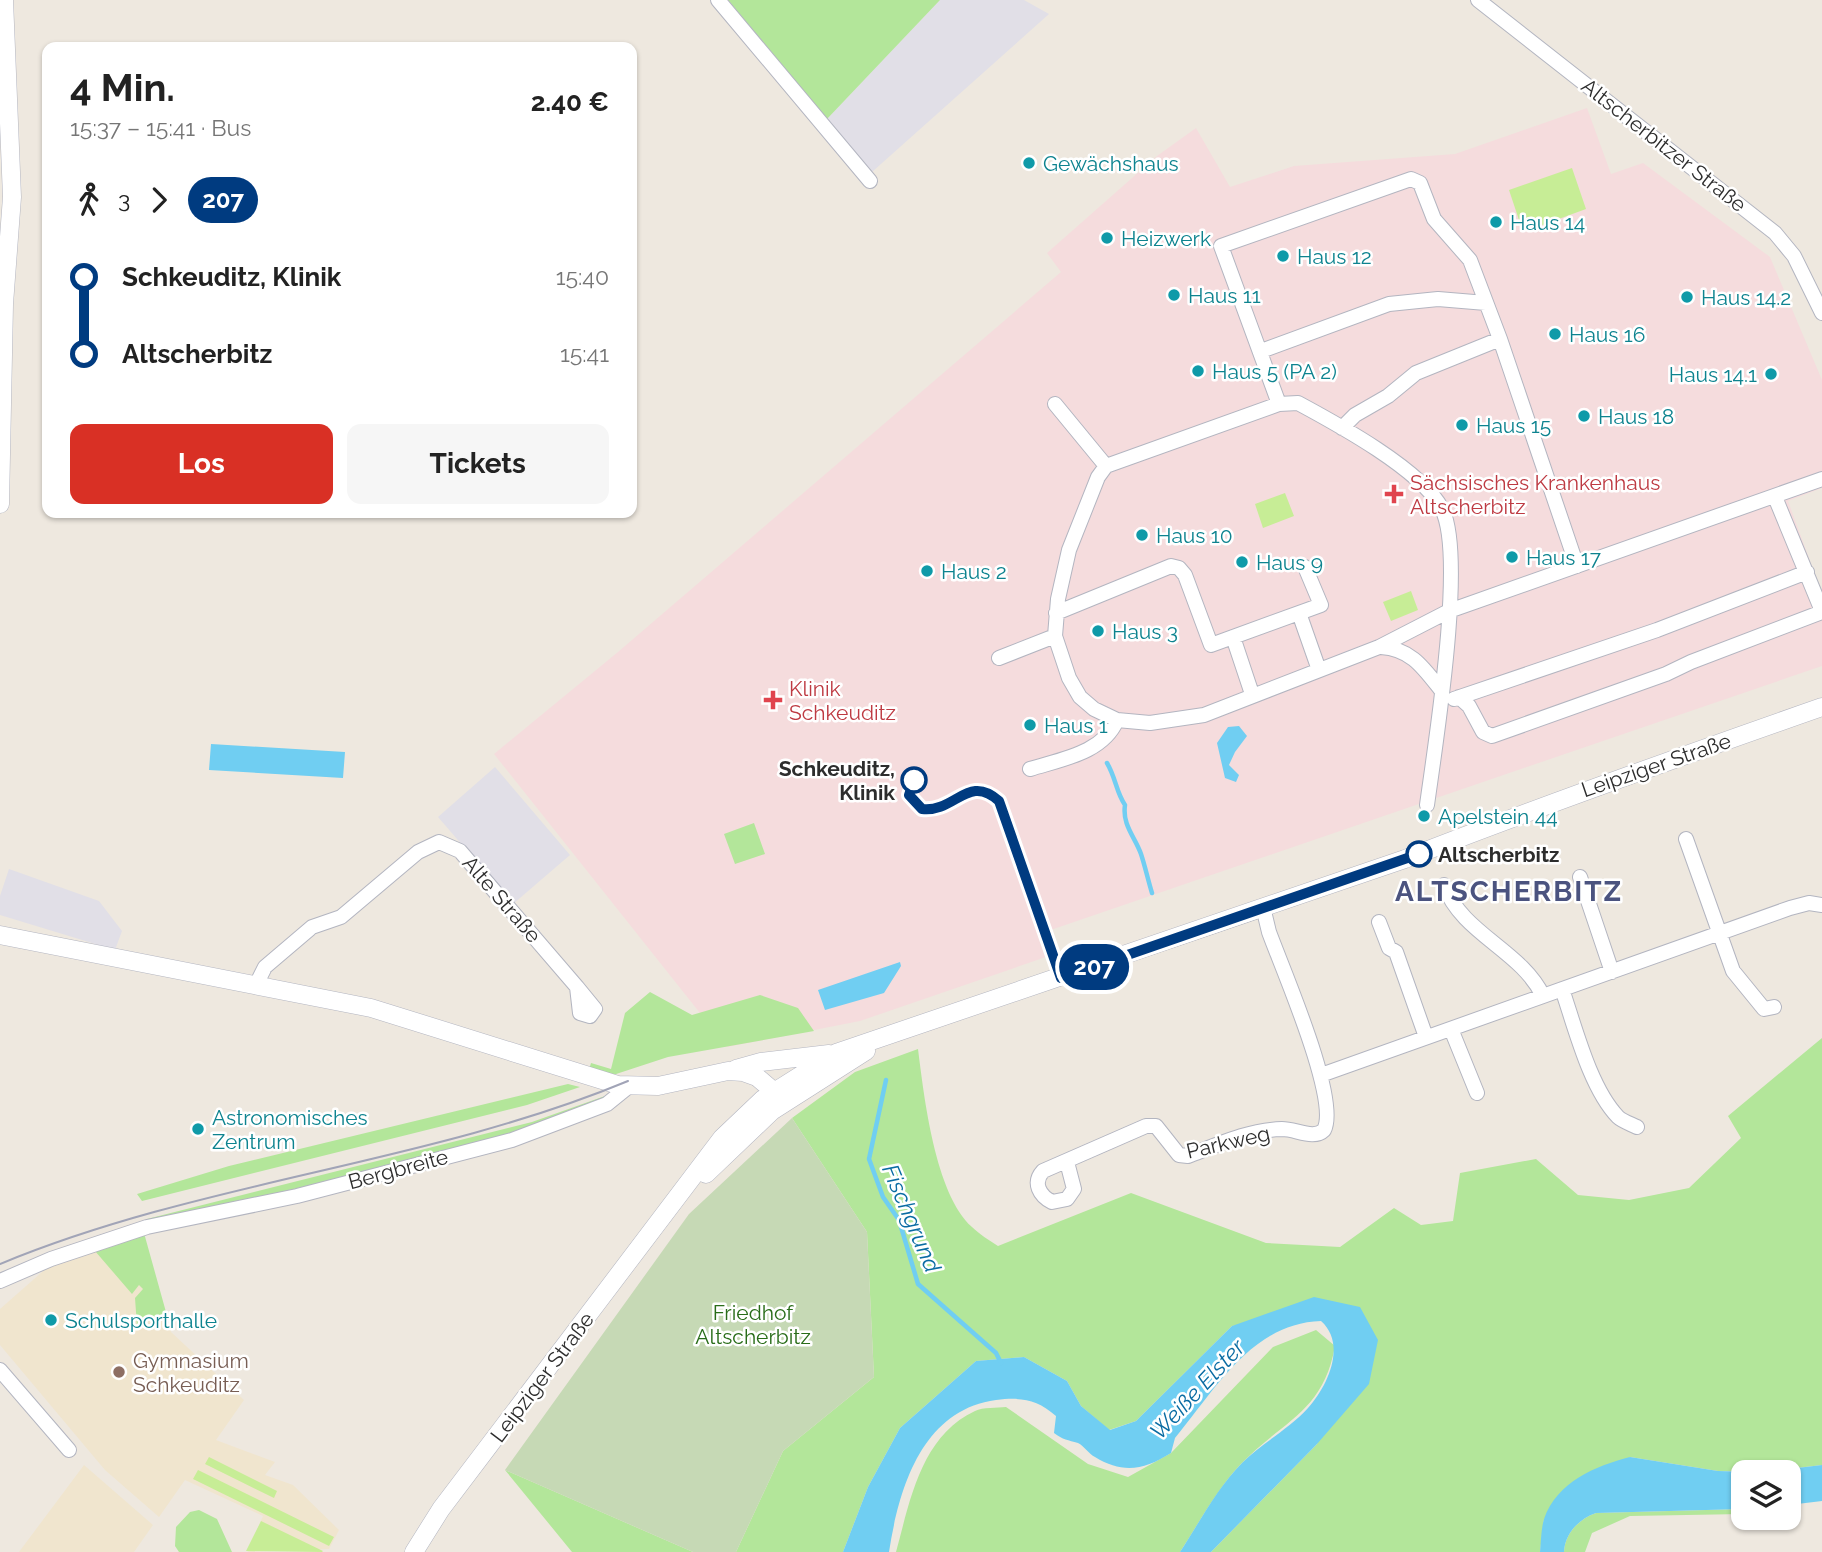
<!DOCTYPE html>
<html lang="de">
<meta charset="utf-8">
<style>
:root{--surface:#fff;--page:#f6f6f6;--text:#222;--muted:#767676;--accent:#d93025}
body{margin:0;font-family:Raleway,sans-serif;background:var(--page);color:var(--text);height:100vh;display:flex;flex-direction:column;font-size:26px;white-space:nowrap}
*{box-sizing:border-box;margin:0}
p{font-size:23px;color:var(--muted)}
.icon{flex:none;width:38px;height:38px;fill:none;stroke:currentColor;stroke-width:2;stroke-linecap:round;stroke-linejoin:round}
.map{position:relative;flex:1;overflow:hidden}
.panel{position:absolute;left:42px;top:42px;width:595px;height:476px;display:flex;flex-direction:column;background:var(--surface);border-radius:14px;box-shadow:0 2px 5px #0004}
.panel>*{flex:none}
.badge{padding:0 14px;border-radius:23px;font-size:24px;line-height:46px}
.fabs{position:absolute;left:1731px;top:1460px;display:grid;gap:14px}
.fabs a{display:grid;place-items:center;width:70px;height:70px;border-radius:14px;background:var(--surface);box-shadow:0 2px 5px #0004;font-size:35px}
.map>.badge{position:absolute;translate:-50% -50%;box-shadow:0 0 0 4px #fff}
.legs{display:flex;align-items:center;gap:10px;height:77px;padding:0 28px;font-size:23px}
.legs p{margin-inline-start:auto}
.head{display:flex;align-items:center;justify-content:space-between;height:119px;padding:0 28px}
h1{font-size:38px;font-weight:700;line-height:52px}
.action{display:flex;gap:14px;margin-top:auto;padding:14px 28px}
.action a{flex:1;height:80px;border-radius:14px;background:var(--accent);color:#fff;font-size:28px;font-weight:700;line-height:80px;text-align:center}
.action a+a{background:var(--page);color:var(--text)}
ul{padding:0 28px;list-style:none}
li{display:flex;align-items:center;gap:24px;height:77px;font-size:26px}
li i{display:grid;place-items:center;width:10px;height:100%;margin:0 9px;background:currentColor}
li i::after{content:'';width:18px;height:18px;margin:-9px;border:5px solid;border-radius:50%;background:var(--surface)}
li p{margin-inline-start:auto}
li:first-child i{background:linear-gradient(#0000 50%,currentColor 0)}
li:last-child i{background:linear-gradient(currentColor 50%,#0000 0)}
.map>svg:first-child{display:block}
.industrial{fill:#e1dfe7}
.education{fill:#f0e5ce}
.medical{fill:#f5dcdd}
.green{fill:#b3e69a}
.cemetery{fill:#c6d9b5}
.pitch{fill:#c7ed96}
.water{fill:#70cef2}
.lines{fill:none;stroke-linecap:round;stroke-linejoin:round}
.stream{stroke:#70cef2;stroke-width:4.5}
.minor-casing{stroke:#b3b5c0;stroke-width:16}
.tertiary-casing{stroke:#b3b5c0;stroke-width:19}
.minor{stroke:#fff;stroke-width:14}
.tertiary{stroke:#fff;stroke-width:18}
.tram{stroke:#a1a4b7;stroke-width:2}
.line-1-casing{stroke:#fff;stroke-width:16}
.line-1{stroke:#003b80;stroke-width:10}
.culture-dot{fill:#0f9aa8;stroke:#fff;stroke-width:2.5}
.health-dot{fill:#e0444e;stroke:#fff;stroke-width:2.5}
.stop-1-dot{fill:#fff;stroke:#003b80;stroke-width:3.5}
.education-dot{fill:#8d6e63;stroke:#fff;stroke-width:2.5}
.labels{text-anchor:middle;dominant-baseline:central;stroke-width:5;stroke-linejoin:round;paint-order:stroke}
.street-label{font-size:21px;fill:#2d2d2d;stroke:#fff}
.culture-label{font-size:21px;fill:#0d838f;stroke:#fff;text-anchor:start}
.health-label{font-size:21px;fill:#be3a42;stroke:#fff;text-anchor:start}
.stop-label{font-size:21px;font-weight:bold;fill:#2d2d2d;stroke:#fff;text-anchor:end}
.park-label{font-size:21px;fill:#296d19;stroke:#fff}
.education-label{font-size:21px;fill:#785e54;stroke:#fff;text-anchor:start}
.water-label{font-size:23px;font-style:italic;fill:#0a6ca3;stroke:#fff}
.district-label{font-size:28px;font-weight:bold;letter-spacing:2px;fill:#4b537f;stroke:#fff}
</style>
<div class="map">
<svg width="1822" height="1552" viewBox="0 0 1822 1552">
<rect width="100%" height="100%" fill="#eee8df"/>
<path class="industrial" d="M940,0H1024L1049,14L872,172L827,119Z
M495,767L570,855L513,904L438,817Z
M9,869L99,901L122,931L115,950L0,915V896Z"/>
<path class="education" d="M143,1233L171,1332L244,1400L216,1440L275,1462L265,1475L293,1485L339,1530L329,1549L248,1552L263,1516L185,1480L159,1517L105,1470L0,1345V1309L50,1265Z
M84,1465L153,1525L134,1552H19Z"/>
<path class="medical" d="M1587,108L1611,174L1643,163L1770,257L1822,380V488L1788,501L1822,594V666L1039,934L1046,957L860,1021L727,1047L494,754L618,652L1061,272L1047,253L1157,156L1196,128L1230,187L1294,166L1455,154Z"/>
<path class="green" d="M728,0H940L827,119Z
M754,823L765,854L735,864L724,834Z
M650,992L692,1015L760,995L798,1008L814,1031L668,1057L610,1076L589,1070L591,1063L611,1069L625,1013Z
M1822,1038V1465L1762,1472L1718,1471L1630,1457L1544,1519L1540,1552H1211L1317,1444L1360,1307L1232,1326L1136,1421L1109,1430L1081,1406L1067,1381L1024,1357L976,1361L900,1428L868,1487L843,1552H736L783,1451L874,1377L867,1232L792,1118L855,1072L918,1049C924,1096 935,1194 972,1227C979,1234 989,1240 998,1246L1131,1193L1266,1243L1340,1247L1394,1208L1421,1225L1453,1221L1460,1173L1536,1159L1578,1195L1629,1200L1689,1188L1741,1138L1728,1116Z
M568,1084L580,1087L527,1105L142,1201L137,1194L229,1166Z
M605,1096V1101L482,1144L202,1211L148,1221L147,1219L532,1122Z
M144,1233L166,1312L137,1326L135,1298L143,1289L139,1285L132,1294L95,1251Z
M1316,1330L1335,1346C1323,1413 1283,1420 1241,1464C1217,1489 1199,1523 1180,1552H896C910,1501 921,1436 975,1411C983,1407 997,1408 1006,1407L1088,1464L1128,1477L1171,1453L1273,1347Z
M505,1470L693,1552H572Z
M1743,1509V1514L1630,1516L1592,1533L1585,1552H1564C1565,1533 1579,1519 1596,1513Z
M199,1510L217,1519L232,1552H179L175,1546L176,1527L190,1512Z"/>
<path class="cemetery" d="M792,1118L867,1232L874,1377L783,1451L736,1552H693L505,1470L689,1214Z"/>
<path class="pitch" d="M1572,168L1586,209L1523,232L1509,190Z
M1285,493L1294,516L1263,528L1255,504Z
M1411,591L1418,610L1391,621L1383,602Z
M209,1457L277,1491L274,1498L205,1464Z
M198,1470L334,1537L329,1546L193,1479Z
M261,1521L323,1551L322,1552L246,1551Z"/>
<path class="water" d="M1239,726L1247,736L1235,752L1229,765L1239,775L1236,782L1225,778L1217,743L1228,727Z
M211,744L345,752L343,778L209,770Z
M900,962L901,966L884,993L825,1010L818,990Z
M1314,1297L1360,1307L1378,1340L1369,1384L1317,1444L1211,1552H1180C1199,1523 1217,1488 1242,1463C1262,1443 1289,1429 1308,1408C1328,1386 1347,1344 1321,1321C1252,1323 1215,1390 1175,1438L1171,1453C1144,1470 1123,1474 1095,1457C1089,1454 1084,1446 1078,1443C1068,1440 1063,1440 1054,1433L1056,1416C1037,1399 1021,1397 996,1400C922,1410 899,1488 889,1552H843L868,1487L900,1428L976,1361L1024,1357L1067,1381L1081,1406L1110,1430L1136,1421L1232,1326Z
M1630,1457L1718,1471L1753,1472H1743V1509L1596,1513C1579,1519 1565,1533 1564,1552H1540C1541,1542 1541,1529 1544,1519C1557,1482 1595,1466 1630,1457Z
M1822,1465V1501L1789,1505L1788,1472H1762Z"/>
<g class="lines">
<path class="stream" d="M1107,763C1116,778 1116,792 1125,805C1122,825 1135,837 1141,854C1145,866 1148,880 1152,893
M886,1080L869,1159L883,1197L899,1220L918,1284L996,1353L1001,1363"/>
<defs>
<path id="minor" d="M718,0L870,181
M1478,0L1775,233L1794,256L1822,313
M1261,351L1389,304L1438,299L1486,303
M1055,404L1106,466
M1279,404L1221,246L1411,179L1420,183L1434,219L1470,260L1500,339L1577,566
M1342,428L1355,415L1388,396L1416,373L1500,339
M1775,497L1822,611
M1056,613L1171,566L1179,568L1185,575L1211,645L1321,605L1305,567
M1299,613L1319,670
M1233,637L1252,694
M1381,647C1411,649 1423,667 1441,690
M999,658L1055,636
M1459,697L1469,706L1483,732L1492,736L1666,674L1691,662L1822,612
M1454,699L1657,630L1807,572
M1030,769C1062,759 1103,753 1117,720
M1427,805C1435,746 1466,556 1442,509C1422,470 1337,424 1298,403L1279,404L1106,466L1098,477L1069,550L1058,599L1055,636L1069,678L1080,697L1094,709L1117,720L1150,723L1204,715L1379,647L1449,611L1822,479
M1686,839L1733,971L1764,1009L1774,1007
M1580,877L1612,972
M1444,885C1462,934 1521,950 1543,996
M1379,922L1389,948L1396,952L1426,1037
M256,985L265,967L312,927L341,917L418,852L439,842L460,851L577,987L580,1013L590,1016L595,1009L577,987
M1562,989C1575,1027 1590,1088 1618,1117C1622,1121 1631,1124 1637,1127
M1451,1029L1477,1093
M1321,1075L1790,908L1809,903L1822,905
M1067,1162L1074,1189L1067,1199L1052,1202C1040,1196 1032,1183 1043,1171L1146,1126H1156L1179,1155L1188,1156C1219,1144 1249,1130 1282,1129C1296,1129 1314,1140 1324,1130C1340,1100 1282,968 1269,932L1263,907
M0,1281L51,1259L147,1227L297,1196L512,1140L607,1104L628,1087
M0,1370L69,1450"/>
<path id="tertiary" d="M0,504L4,304L12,197L4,0
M0,935L371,1008L618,1085L658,1086L728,1071L743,1072L757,1077L785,1101
M736,1069L761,1062L829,1054
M706,1174L772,1111L866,1051
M414,1552L441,1509L722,1138L763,1099L836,1053L1405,859C1543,805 1682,756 1822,707"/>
</defs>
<use href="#minor" class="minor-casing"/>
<use href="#tertiary" class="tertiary-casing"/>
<use href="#minor" class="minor"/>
<use href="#tertiary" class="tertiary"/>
<path class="tram" d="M0,1264C202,1180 426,1165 628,1081"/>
</g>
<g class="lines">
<defs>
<path id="line-1" d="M914,780L909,795L922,809C955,813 968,773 999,801L1061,978L1419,854"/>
</defs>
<use href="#line-1" class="line-1-casing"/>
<use href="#line-1" class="line-1"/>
</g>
<g class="culture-dot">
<circle cx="1029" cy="163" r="7"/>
<circle cx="1496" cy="222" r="7"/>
<circle cx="1107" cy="238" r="7"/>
<circle cx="1283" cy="256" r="7"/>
<circle cx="1174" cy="295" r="7"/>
<circle cx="1687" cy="297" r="7"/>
<circle cx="1555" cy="334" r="7"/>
<circle cx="1198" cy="371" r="7"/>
<circle cx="1771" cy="374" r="7"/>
<circle cx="1584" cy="416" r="7"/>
<circle cx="1462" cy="425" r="7"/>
<circle cx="1142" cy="535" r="7"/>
<circle cx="1512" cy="557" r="7"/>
<circle cx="1242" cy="562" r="7"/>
<circle cx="927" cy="571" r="7"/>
<circle cx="1098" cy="631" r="7"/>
<circle cx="1030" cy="725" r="7"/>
<circle cx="1424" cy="816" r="7"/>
<circle cx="198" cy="1129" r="7"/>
<circle cx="51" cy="1320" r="7"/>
</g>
<g class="health-dot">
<path d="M1390.5 483.5h7v7h7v7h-7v7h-7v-7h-7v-7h7z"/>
<path d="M769.5 689.5h7v7h7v7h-7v7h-7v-7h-7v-7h7z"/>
</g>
<g class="stop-1-dot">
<circle cx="914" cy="780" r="12"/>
<circle cx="1419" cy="854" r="12"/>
</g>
<circle class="education-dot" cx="119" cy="1372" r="7"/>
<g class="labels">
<g class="street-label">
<text transform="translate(1664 145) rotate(38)">Altscherbitzer Straße</text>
<text transform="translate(1656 765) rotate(-19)">Leipziger Straße</text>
<text transform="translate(502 899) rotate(49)">Alte Straße</text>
<text transform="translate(1228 1142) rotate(-13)">Parkweg</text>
<text transform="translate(398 1169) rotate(-15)">Bergbreite</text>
<text transform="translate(542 1377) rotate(-53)">Leipziger Straße</text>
</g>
<g class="culture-label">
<text x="1043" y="163">Gewächshaus</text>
<text x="1510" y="222">Haus 14</text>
<text x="1121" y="238">Heizwerk</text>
<text x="1297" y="256">Haus 12</text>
<text x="1188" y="295">Haus 11</text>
<text x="1701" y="297">Haus 14.2</text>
<text x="1569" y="334">Haus 16</text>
<text x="1212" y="371">Haus 5 (PA 2)</text>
<text x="1757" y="374" text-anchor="end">Haus 14.1</text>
<text x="1598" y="416">Haus 18</text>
<text x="1476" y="425">Haus 15</text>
<text x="1156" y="535">Haus 10</text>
<text x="1526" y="557">Haus 17</text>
<text x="1256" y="562">Haus 9</text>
<text x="941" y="571">Haus 2</text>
<text x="1112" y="631">Haus 3</text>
<text x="1044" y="725">Haus 1</text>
<text x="1438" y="816">Apelstein 44</text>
<text x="212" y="1117">Astronomisches<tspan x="212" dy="24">Zentrum</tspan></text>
<text x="65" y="1320">Schulsporthalle</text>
</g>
<g class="health-label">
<text x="1410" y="482">Sächsisches Krankenhaus<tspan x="1410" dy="24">Altscherbitz</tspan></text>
<text x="789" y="688">Klinik<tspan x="789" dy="24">Schkeuditz</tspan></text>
</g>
<g class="stop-label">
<text x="895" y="768">Schkeuditz,<tspan x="895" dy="24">Klinik</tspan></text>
<text x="1438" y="854" text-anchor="start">Altscherbitz</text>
</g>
<g class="park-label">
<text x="753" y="1312">Friedhof<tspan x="753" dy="24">Altscherbitz</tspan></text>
</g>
<g class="education-label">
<text x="133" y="1360">Gymnasium<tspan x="133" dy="24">Schkeuditz</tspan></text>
</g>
<g class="water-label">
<text transform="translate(912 1218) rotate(67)">Fischgrund</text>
<text transform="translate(1197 1389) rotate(-47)">Weiße Elster</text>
</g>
<g class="district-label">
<text x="1509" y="891">ALTSCHERBITZ</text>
</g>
</g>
</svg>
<div class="fabs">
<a><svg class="icon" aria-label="layers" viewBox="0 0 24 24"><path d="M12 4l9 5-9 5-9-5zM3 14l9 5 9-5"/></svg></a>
</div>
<b class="badge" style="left:1094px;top:967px;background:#003b80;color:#fff">207</b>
<section class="panel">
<div class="head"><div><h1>4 Min.</h1><p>15:37 – 15:41 · Bus</p></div><b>2.40 €</b></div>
<div class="legs"><svg class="icon" aria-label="walk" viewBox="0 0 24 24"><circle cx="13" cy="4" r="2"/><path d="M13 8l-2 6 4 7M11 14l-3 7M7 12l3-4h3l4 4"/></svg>3<svg class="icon" aria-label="forward" viewBox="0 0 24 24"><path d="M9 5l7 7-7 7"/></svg><b class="badge" style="background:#003b80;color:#fff">207</b></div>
<ul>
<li><i style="color:#003b80"></i><b>Schkeuditz, Klinik</b><p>15:40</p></li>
<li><i style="color:#003b80"></i><b>Altscherbitz</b><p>15:41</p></li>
</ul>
<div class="action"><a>Los</a><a>Tickets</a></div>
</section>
</div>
